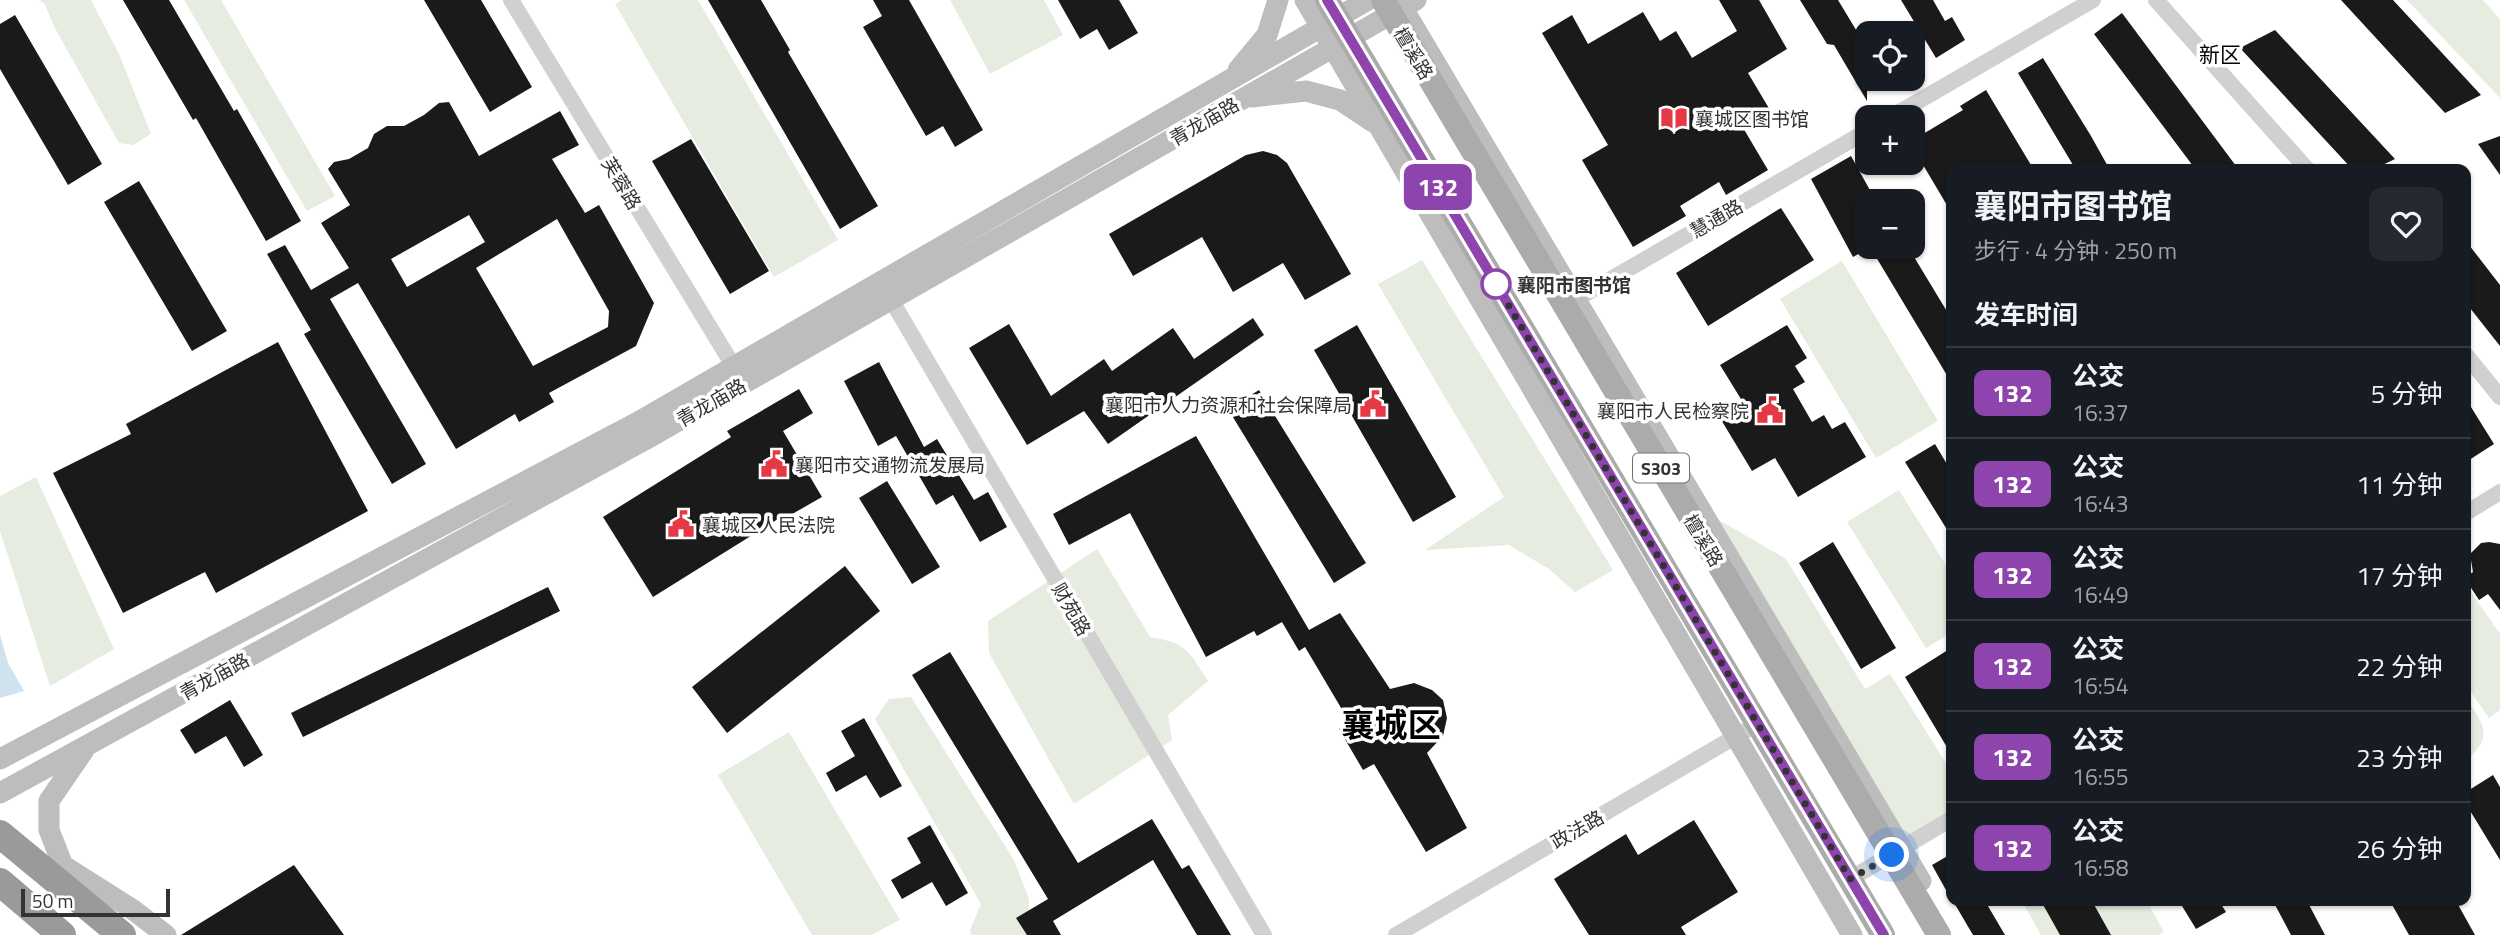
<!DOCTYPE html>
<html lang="zh">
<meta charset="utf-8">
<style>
:root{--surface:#171b24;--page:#242831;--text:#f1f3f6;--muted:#9ea1a6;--line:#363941}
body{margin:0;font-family:"Titillium Web","Noto Sans SC",sans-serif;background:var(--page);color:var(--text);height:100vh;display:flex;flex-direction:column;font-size:26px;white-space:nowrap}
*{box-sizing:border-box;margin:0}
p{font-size:23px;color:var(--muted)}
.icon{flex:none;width:38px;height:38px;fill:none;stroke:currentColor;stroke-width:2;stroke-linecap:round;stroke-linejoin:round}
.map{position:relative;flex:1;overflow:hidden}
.drawer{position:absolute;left:1946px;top:164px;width:525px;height:742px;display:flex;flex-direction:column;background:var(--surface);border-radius:14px;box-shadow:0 2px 5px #0004}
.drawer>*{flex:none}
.badge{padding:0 14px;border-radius:10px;font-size:24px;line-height:46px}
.controls{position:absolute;left:1855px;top:21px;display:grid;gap:14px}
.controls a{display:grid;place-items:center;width:70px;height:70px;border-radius:14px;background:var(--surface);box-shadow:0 2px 5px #0004;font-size:35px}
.scale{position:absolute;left:21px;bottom:18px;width:149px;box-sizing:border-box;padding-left:7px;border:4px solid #333;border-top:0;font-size:19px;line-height:24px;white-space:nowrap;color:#333;-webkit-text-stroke:5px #fff;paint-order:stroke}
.you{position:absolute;width:35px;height:35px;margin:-18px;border:5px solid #fff;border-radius:50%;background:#1a73e8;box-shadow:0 0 0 10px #1a73e833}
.map>.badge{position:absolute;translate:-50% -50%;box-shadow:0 0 0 4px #fff}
h2{padding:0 28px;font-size:26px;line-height:63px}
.round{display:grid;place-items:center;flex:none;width:74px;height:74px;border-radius:14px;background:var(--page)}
.headline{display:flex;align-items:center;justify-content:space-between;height:119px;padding:0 28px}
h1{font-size:33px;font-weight:700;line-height:52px}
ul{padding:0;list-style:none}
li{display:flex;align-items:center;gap:21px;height:91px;padding:0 28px;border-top:2px solid var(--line)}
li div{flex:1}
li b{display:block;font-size:26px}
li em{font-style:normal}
li .badge{min-width:77px;font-weight:700;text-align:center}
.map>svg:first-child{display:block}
.green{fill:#e6ecdf}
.water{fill:#cfe2ee}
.building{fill:#1a1a1a;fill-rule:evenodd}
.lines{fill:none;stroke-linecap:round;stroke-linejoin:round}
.street{stroke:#d0d0d0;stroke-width:16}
.secondary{stroke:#bdbdbd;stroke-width:21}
.primary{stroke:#ababab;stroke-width:24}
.highway{stroke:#9a9a9a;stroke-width:28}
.line-casing{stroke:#fff;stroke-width:16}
.line{stroke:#8e44ad;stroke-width:10}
.walk{stroke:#333;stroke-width:7;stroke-dasharray:0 12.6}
.stop-dot{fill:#fff;stroke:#8e44ad;stroke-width:3.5}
.labels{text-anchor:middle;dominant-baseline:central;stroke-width:7;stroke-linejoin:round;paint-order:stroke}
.shield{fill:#fff;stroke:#707070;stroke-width:2}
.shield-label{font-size:18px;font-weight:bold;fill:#333}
.street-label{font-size:19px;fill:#333;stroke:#fff}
.poi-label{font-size:19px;fill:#333;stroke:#fff;text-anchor:start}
.stop-label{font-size:19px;font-weight:bold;fill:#333;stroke:#fff;text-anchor:start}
.neighbourhood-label{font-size:21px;fill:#000;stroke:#fff}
.town-label{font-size:33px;font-weight:bold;fill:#000;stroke:#fff}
</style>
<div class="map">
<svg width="2500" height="935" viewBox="0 0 2500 935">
<rect width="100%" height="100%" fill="#fff"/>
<path class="green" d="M38,0H91L119,54L151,134L133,145L119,143L55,28L44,3Z
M184,0H221L335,196L307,211Z
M622,0H698L838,240L774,277L615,4Z
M950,0H1044L1063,35L990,74Z
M2407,0H2483L2500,19V98Z
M1422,260L1613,570L1575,592L1549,569L1509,545L1425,550L1504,497L1378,284Z
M1842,261L1938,421L1876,458L1780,299Z
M36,477L114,649L50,686L0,531V496Z
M1899,490L1951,573V633L1926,648L1847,522Z
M1700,509L1786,559L1865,689L1890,674L1951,771V819L1902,848Z
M1097,549L1150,637C1187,643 1188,650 1208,681L1168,715L1172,740L1074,804L989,653L988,621Z
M2466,585L2500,634V710L2489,718L2466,685Z
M911,697L1014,860L1029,899V935H971L970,930L981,904L875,719L889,699Z
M2466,698C2483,723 2495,737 2466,760Z
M789,732L900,920L871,935H812L718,775Z
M2022,901H2147L2164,932L2158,935H2041Z"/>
<path class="water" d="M0,635L8,663L24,691L0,698Z"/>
<path class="building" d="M123,0H169L234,111L237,109L301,221L266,241L196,118L193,120Z
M424,0H481L532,87L490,112Z
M708,0H761L790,50L788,52L878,206L840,229Z
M873,0H909L983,130L955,147L943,126L926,136L863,27L882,16Z
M1058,0H1119L1138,33L1109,50L1097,29L1080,39Z
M1719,0H1759L1787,49L1748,73L1770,110L1742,126L1768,170L1726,195L1719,182L1680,206L1686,216L1633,247L1582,160L1608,145L1542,33L1572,15L1588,44L1643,12L1660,41L1676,31L1692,58L1737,31Z
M1800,0H1838L1867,48V101L1834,45L1827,44Z
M1901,0H1933L1945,21L1952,17L1965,40L1936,58Z
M2341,0H2393L2481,95L2445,113Z
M2122,13L2239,170H2196L2094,34Z
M15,15L102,164L68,185L0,69V24Z
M2275,30L2395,159L2372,170H2353L2240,48Z
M2043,58L2091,136L2110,170H2076L2018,73Z
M1986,90L2034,170H1951V212L1913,148V140L1963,110L1960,106Z
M449,102L479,156L560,111L579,145L552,159L585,213L599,205L654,303L636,346L549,393L554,402L519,422L515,414L456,449L358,283L330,299L426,464L392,484L304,334L311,330L267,254L285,245L311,290L349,268L321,223L350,205L328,169L334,162L349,159L368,148L374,134L387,126H404L424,115L439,103ZM469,215L485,242L407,287L391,259ZM557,219L609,311L608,327L533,366L476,268Z
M2500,136V175L2478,144Z
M691,139L769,271L730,294L652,161Z
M1263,151L1277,155L1287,163L1351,274L1305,300L1283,263L1233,292L1202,237L1133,276L1109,234L1246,155Z
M1851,156L1876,201H1867V249L1853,257L1811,179Z
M139,181L227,331L192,351L104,202Z
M1781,208L1814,260L1708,326L1676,273Z
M2466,241L2500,285V346L2466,303Z
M1870,247H1908L1951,318V382Z
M1253,318L1264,335L1108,444L1084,411L1027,445L969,348L1009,324L1051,396L1104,359L1112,371L1173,328L1194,359Z
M1357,325L1456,497L1413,522L1314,350Z
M1787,325L1807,358L1795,366L1805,382L1793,389L1812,422L1824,415L1832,429L1845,422L1866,457L1798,497L1775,458L1752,471L1720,418L1744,404L1720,365Z
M278,342L368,511L216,593L205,572L123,613L53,473L131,434L126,424Z
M879,362L924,447L937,439L974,500L988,492L1007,527L980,542L953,495L936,505L896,436L878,446L844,381Z
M799,389L813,413L783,431L822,497L780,521L778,519L653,597L603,517L731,437L727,431Z
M1259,390L1366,563L1334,583L1228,409Z
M2466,399L2494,444L2466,462Z
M1196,436L1309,630L1340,613L1390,689L1414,683L1432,690L1443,700L1447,718L1443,736L1427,753L1467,828L1426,852L1374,764L1363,770L1339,729L1350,723L1305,647L1299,651L1282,622L1257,636L1254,631L1206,657L1130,513L1069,545L1053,514Z
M1935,444L1951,471V536L1905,462Z
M887,481L940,567L912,584L859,498Z
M1833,542L1896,648L1861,669L1799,563Z
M2489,542L2500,544V610L2488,594L2479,600L2466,580V577L2473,572L2470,554L2481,543Z
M845,566L880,611L727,733L692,687Z
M548,587L560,611L303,737L291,713Z
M1951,648V754L1905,677Z
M950,652L1078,863L1152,819L1182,869L1189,865L1231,935H1197L1153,860L1053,921L1061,935H1027L1016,918L1048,899L912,675Z
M230,700L263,755L244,767L226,736L195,754L180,730Z
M864,718L902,786L880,798L866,775L836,792L826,773L855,756L841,731Z
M2493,775L2500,787V860L2466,804V792Z
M1694,820L1738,892L1681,927L1686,935H1589L1554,879L1626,834L1638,855Z
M930,825L968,893L946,906L932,882L902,899L891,880L921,863L907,838Z
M1951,854V899L1932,865Z
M294,865L344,935H181Z
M1953,901H1985L2005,935H1973Z
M2041,901H2092L2111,935H2060Z
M2179,901H2219L2226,912L2196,929Z
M2273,901H2307L2325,935H2291Z
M2390,901H2456L2475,935H2409Z"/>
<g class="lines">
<path class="street" d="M511,0L734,367
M2156,0L2308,170
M1891,117L2093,0
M886,291L1264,935
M1566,305L1867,131
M2466,355L2500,397
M2466,513L2500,492
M1850,879L1951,819
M1396,935L1757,724"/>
<path class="secondary" d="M1305,0L1852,935
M1398,0L1921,881
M1238,70L1267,35L1278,0
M1252,97L1306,91L1340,100L1373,122
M0,759L638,422L1368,0
M0,793L650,437L1416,0
M64,866L132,909L166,935
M74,894L49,830V801L84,750"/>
<path class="primary" d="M1327,0L1883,935
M1383,0L1939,935"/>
<path class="highway" d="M0,834L122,935
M0,882L62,935"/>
</g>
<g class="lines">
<defs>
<path id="line" d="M1327,0L1884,935"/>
</defs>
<use href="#line" class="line-casing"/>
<use href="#line" class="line"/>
<path class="walk" d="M1496,284L1850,879L1892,855"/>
</g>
<defs>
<symbol id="library-bare" viewBox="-9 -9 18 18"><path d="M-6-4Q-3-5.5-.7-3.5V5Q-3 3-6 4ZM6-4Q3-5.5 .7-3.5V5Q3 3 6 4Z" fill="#e63946" stroke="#fff" stroke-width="2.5" paint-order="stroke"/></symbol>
<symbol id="civic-bare" viewBox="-9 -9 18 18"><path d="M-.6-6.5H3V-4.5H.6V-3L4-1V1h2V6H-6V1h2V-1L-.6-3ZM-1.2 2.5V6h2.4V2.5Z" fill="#e63946" stroke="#fff" stroke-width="2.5" paint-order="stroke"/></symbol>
</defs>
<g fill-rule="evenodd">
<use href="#library-bare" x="1655" y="99" width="38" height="38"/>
<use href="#civic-bare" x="1354" y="385" width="38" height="38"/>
<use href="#civic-bare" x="1751" y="391" width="38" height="38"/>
<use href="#civic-bare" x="755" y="445" width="38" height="38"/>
<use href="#civic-bare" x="662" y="505" width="38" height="38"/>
</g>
<circle class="stop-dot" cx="1496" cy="284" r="14"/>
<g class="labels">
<rect class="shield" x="1633" y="453.5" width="56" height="29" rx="5"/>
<g class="shield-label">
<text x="1661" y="468">S303</text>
</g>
<g class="street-label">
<text transform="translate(1414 53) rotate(59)">檀溪路</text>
<text transform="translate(1204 121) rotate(-30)">青龙庙路</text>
<text transform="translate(622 183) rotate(59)">芙蓉路</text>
<text transform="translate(1716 218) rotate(-30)">慧通路</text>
<text transform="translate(711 402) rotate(-30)">青龙庙路</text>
<text transform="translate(1704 540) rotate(59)">檀溪路</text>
<text transform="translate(1072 609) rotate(60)">财苑路</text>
<text transform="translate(214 676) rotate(-29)">青龙庙路</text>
<text transform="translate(1577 829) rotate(-30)">政法路</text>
</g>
<g class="poi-label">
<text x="1695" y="118">襄城区图书馆</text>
<text x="1352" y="404" text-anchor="end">襄阳市人力资源和社会保障局</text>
<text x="1749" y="410" text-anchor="end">襄阳市人民检察院</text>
<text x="795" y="464">襄阳市交通物流发展局</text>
<text x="702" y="524">襄城区人民法院</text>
</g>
<g class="stop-label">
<text x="1517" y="284">襄阳市图书馆</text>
</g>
<g class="neighbourhood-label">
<text x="2220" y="54">新区</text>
</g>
<g class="town-label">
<text x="1391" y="725">襄城区</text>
</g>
</g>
</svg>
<div class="controls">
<a><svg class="icon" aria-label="locate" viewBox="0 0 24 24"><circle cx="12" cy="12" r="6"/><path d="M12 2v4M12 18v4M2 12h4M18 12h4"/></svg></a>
<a>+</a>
<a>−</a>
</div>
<div class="scale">50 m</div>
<div class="you" style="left:1892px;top:855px"></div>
<b class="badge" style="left:1438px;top:187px;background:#8e44ad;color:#fff">132</b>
<section class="drawer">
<div class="headline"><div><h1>襄阳市图书馆</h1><p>步行 · 4 分钟 · 250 m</p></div><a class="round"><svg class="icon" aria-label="heart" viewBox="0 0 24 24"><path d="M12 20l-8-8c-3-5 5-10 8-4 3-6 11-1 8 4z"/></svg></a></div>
<h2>发车时间</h2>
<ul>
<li><span class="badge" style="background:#8e44ad;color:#fff">132</span><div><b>公交</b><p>16:37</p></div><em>5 分钟</em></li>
<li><span class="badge" style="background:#8e44ad;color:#fff">132</span><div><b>公交</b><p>16:43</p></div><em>11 分钟</em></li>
<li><span class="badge" style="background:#8e44ad;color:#fff">132</span><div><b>公交</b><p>16:49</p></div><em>17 分钟</em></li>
<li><span class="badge" style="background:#8e44ad;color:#fff">132</span><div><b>公交</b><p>16:54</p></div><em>22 分钟</em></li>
<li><span class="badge" style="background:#8e44ad;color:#fff">132</span><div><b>公交</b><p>16:55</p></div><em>23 分钟</em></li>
<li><span class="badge" style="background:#8e44ad;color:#fff">132</span><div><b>公交</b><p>16:58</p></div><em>26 分钟</em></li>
</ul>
</section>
</div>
